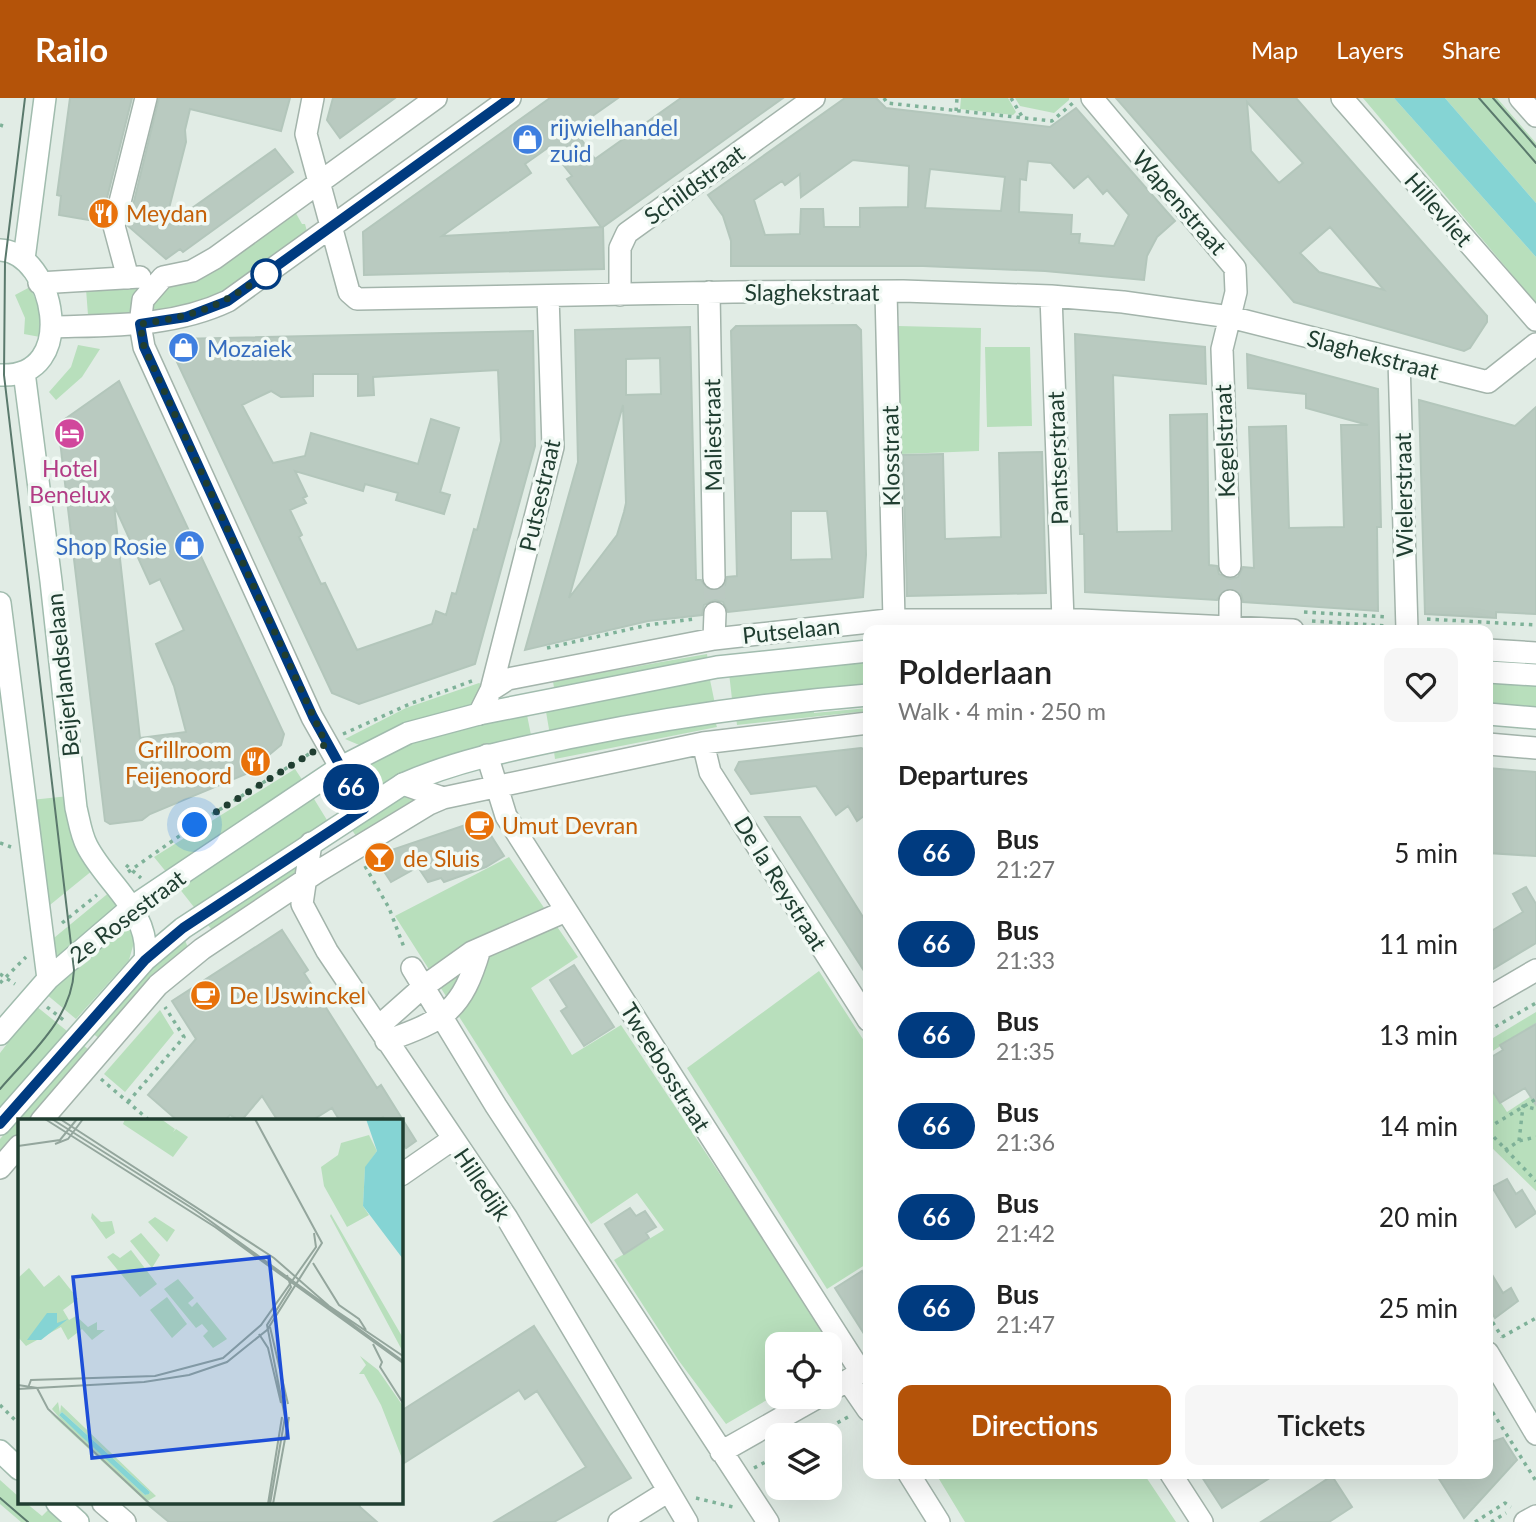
<!DOCTYPE html>
<meta charset="utf-8">
<style>
:root{--surface:#fff;--page:#f6f6f6;--text:#222;--muted:#767676;--accent:#b45309}
body{margin:0;font-family:Lato,sans-serif;background:var(--page);color:var(--text);height:100vh;display:flex;flex-direction:column;font-size:26px;white-space:nowrap}
*{box-sizing:border-box;margin:0}
p{font-size:23px;color:var(--muted)}
.icon{flex:none;width:38px;height:38px;fill:none;stroke:currentColor;stroke-width:2;stroke-linecap:round;stroke-linejoin:round}
.map{position:relative;flex:1;overflow:hidden}
.drawer{position:absolute;left:863px;top:527px;width:630px;height:854px;display:flex;flex-direction:column;background:var(--surface);border-radius:14px;box-shadow:0 7px 28px #0002}
.drawer>*{flex:none}
.badge{padding:0 14px;border-radius:23px;font-size:24px;line-height:46px}
.fabs{position:absolute;left:765px;top:1234px;display:grid;gap:14px}
.fabs a{display:grid;place-items:center;width:77px;height:77px;border-radius:14px;background:var(--surface);box-shadow:0 7px 28px #0002;font-size:35px}
.you{position:absolute;width:35px;height:35px;margin:-18px;border:5px solid #fff;border-radius:50%;background:#1a73e8;box-shadow:0 0 0 10px #1a73e833}
.map>.badge{position:absolute;translate:-50% -50%;box-shadow:0 0 0 4px #fff}
h2{padding:0 35px;font-size:26px;line-height:63px}
.round{display:grid;place-items:center;flex:none;width:74px;height:74px;border-radius:14px;background:var(--page)}
.overview{display:flex;align-items:center;justify-content:space-between;height:119px;padding:0 35px}
h1{font-size:33px;font-weight:600;line-height:52px}
.cta{display:flex;gap:14px;margin-top:auto;padding:14px 35px}
.cta a{flex:1;height:80px;border-radius:14px;background:var(--accent);color:#fff;font-size:28px;font-weight:600;line-height:80px;text-align:center}
.cta a+a{background:var(--page);color:var(--text)}
ul{padding:0;list-style:none}
li{display:flex;align-items:center;gap:21px;height:91px;padding:0 35px}
li div{flex:1}
li b{display:block;font-size:26px}
li em{font-style:normal}
li .badge{min-width:77px;font-weight:700;text-align:center}
header{display:flex;align-items:center;gap:42px;box-sizing:border-box;height:98px;padding:0 35px;background:var(--accent);color:#fff}
header strong{font-size:33px}
nav{display:flex;gap:38px;margin-inline-start:auto;font-size:24px}
.map>svg:first-child{display:block}
.green{fill:#b8dfbc}
.water{fill:#85d4d4}
.building{fill:#b9cac0;stroke:#b3c6bb;stroke-width:2;fill-rule:evenodd}
.lines{fill:none;stroke-linecap:round;stroke-linejoin:round}
.street-tunnel{stroke:#bac9c1;stroke-width:21;stroke-dasharray:21 10;stroke-linecap:butt}
.street-casing{stroke:#a3b4ab;stroke-width:24}
.secondary-casing{stroke:#a1bcae;stroke-width:24}
.path{stroke:#7fb299;stroke-width:3.5;stroke-dasharray:3.5 5;stroke-linecap:butt}
.street{stroke:#fff;stroke-width:21}
.secondary{stroke:#fff;stroke-width:21}
.tram{stroke:#5a796c;stroke-width:2}
.line-casing{stroke:#fff;stroke-width:16}
.line{stroke:#003b80;stroke-width:10}
.walk{stroke:#203e31;stroke-width:7;stroke-dasharray:0 12.6}
.stop-dot{fill:#fff;stroke:#003b80;stroke-width:3.5}
.labels{text-anchor:middle;dominant-baseline:central;stroke-width:7;stroke-linejoin:round;paint-order:stroke}
.shop-label{font-size:23px;fill:#366cbe;stroke:#f1f9f4;text-anchor:start}
.street-label{font-size:23px;fill:#203e31;stroke:#f1f9f4}
.food-label{font-size:23px;fill:#c56008;stroke:#f1f9f4;text-anchor:start}
.hotel-label{font-size:23px;fill:#b23c85;stroke:#f1f9f4}
.inset-road{fill:none;stroke:#94a69d;stroke-width:2}
.view{fill:#1d4ed8;fill-opacity:0.15;stroke:#1d4ed8;stroke-width:3.5}
.inset-edge{fill:none;stroke:#203e31;stroke-width:3.5}
</style>
<header>
<strong>Railo</strong>
<nav><a>Map</a><a>Layers</a><a>Share</a></nav>
</header>
<div class="map">
<svg width="1536" height="1424" viewBox="0 0 1536 1424">
<rect width="100%" height="100%" fill="#e1ece5"/>
<path class="green" d="M961,0H1008L1016,14L1013,17L960,11Z
M1015,0H1069V2L1054,15L1020,8Z
M1363,0H1394L1536,159V205Z
M1445,0H1497L1536,45V105Z
M293,110L302,126H305L308,137L233,191L187,212L145,215L160,193Z
M144,188L129,216L88,217L86,191Z
M30,189L41,213L40,239L24,236L25,220L15,197Z
M898,228L981,230L979,353L901,356Z
M78,247L100,251L82,279L56,302L49,294L71,269Z
M985,249H1030L1032,328L987,329Z
M707,556L708,563L554,590L553,583Z
M868,562V588L732,601L729,575Z
M709,577L715,606L550,637L545,608Z
M1488,581L1536,584V613L1488,610Z
M479,585L483,587L471,609L364,649L345,641L406,610Z
M814,610V615L868,610V613L737,627L736,619Z
M526,612L532,642L380,692H367L356,672L379,654Z
M715,623L717,629L555,661L554,654Z
M295,671L305,686L167,775L154,759Z
M405,693L424,699L358,741L350,729Z
M311,696L330,727L197,813L175,785Z
M69,698L93,772L45,811L31,702Z
M304,758L298,778L214,835L205,823Z
M509,759L578,859L531,890L572,957L621,927L840,1257L830,1264V1246H777V1296L726,1326L679,1263L614,1162L664,1132L637,1095L591,1126L395,818Z
M111,793L122,807L54,869L49,844Z
M129,818L135,841L129,862L76,921L46,896Z
M184,840L189,852L101,942L91,934L139,881Z
M819,873L868,949V1165L827,1191L687,970Z
M36,908L67,933L0,1011V955Z
M160,912L174,935L125,994L104,976Z
M1536,914V925L1488,956V943Z
M82,946L91,954L31,1023H19V1037L0,1060V1041Z
M1488,985L1507,1014L1536,995V1093L1488,1046Z
M936,1376H1144L1176,1424H965Z
M0,1382L19,1399V1405H26L42,1418L49,1411L64,1424H21L0,1406Z"/>
<path class="water" d="M1394,0H1445L1536,105V159Z"/>
<path class="building" d="M70,0H132L101,124L59,117L61,98L57,97Z
M159,0H290L281,33L190,11L185,32L186,44L164,130L275,51L293,74L183,154L180,151L166,161L128,128Z
M333,0H395L340,40L327,22Z
M550,0H618L574,31L595,61L681,0H783L603,129L604,171L364,177L363,134ZM549,49L572,78L567,81L601,129L442,138L531,75L525,66Z
M845,0H876L886,10L1050,29L1076,10L1175,123L1157,139L1147,158L1144,182L1045,173L923,168H731V143L723,118L708,97ZM853,62L909,68L908,109L860,110V129H824L823,111H801L800,136L765,137L754,102L782,83L785,87L800,76L801,99ZM1028,63L1051,65L1074,90L1088,78L1103,96L1107,92L1129,117L1114,148L1079,145L1080,136H1071L1072,117L1019,114L1020,81L1026,82ZM930,71L1005,79L1001,113L925,110Z
M1116,0H1296L1487,218V224L1470,250L1464,253L1294,204ZM1247,4L1303,65L1279,85L1251,53ZM1330,129L1384,192L1319,174L1300,155Z
M856,227L861,232L866,457L863,499L728,514L723,504L715,502L704,507L702,517L648,523L525,552L578,364L575,232L690,229L696,482H701L707,491L715,493L725,487L727,479L737,478L731,233L736,228ZM660,260L661,296L626,297V261ZM623,307L626,405L624,414L617,437L569,500ZM791,413H827L832,461L791,462Z
M533,233L535,348L475,566L359,606L332,595L171,251L177,241ZM498,272L501,343L477,432L474,431L456,496L452,495L446,517L436,513L432,526L357,552L325,485L321,486L299,439L302,437L290,412L306,405L303,400L307,398L295,373L363,393L365,386L398,395L396,402L444,416L450,397L440,394L459,330L431,321L418,366L311,335L305,358L273,365L242,307L271,293L281,299L313,298V276H358V298L374,297L373,279Z
M1075,236L1205,249L1206,286L1113,277L1117,434L1172,433L1170,317L1207,316L1209,467L1217,468L1219,476L1230,481L1238,479L1243,469L1254,470L1249,329L1286,328L1289,430L1344,429L1341,327H1368L1306,310V296L1248,290L1247,256L1378,291L1381,429H1377L1378,513L1243,504L1241,496L1231,490L1223,492L1217,502L1085,494L1084,436H1080Z
M119,283L284,636L281,647L246,676L150,716L142,722L110,726L105,723L58,326ZM114,407L150,486L160,481L184,532L156,546L174,588L186,634L140,640Z
M1419,302L1515,328L1536,309V516L1496,514V520L1425,516Z
M1042,354L1046,495L907,498L903,357L943,356L945,441L1001,439L999,355Z
M861,650L868,653V715L857,723L848,708L836,717L816,688L751,696L735,672L739,664Z
M1488,670L1536,674V758L1488,755Z
M765,719H800L811,736L868,827V879Z
M477,723L483,725L504,758L486,769L444,784L441,780L428,784L418,769L391,784L374,758Z
M1526,789L1536,806V845L1488,874V835L1523,814L1513,796Z
M282,832L308,872L304,875L377,990L381,987L416,1043L406,1050L401,1043V1023H386L383,1019L376,1023H340L332,1010L311,1023H278L262,998L241,1023L230,1017L224,1023H178L148,997L196,941L172,903Z
M574,867L614,929L584,948L561,913L567,909L550,882Z
M1536,926V1007L1525,990L1500,1005L1488,986V961L1503,952L1500,947Z
M1507,1081L1516,1096L1522,1092L1536,1115L1516,1129L1492,1089Z
M630,1110L636,1118L645,1113L656,1129L646,1135L649,1140L624,1156L605,1126Z
M1488,1170L1503,1195L1511,1190L1518,1203L1495,1220L1488,1208Z
M862,1173L868,1183V1242L835,1190Z
M534,1228L631,1380L554,1424H494L586,1369L537,1293L525,1301L519,1292L401,1367V1313Z
M1503,1340L1517,1362L1464,1420L1436,1376H1488V1345Z
M1200,1376H1276L1222,1410Z
M1332,1378L1352,1409L1329,1424H1261Z
M146,1405H359L360,1409L377,1424H169Z"/>
<g class="lines">
<path class="street-tunnel" d="M714,480L715,515
M1230,503V468"/>
<defs>
<path id="street" d="M313,0L306,36L349,194L357,201L733,194L903,193L1051,198L1123,204L1230,219L1488,284L1536,246
M1092,0L1235,170L1236,194L1222,251L1230,468
M1342,0L1536,222
M1520,0L1536,18
M128,180L114,128L146,0
M39,185L140,179
M709,194L714,480
M886,194L894,522
M620,197V150L627,135L814,0
M1051,198L1063,522
M52,229C112,227 173,229 228,203L510,0
M1399,262L1407,532
M1230,503V528
M714,541L715,515
M1488,552L1536,555
M491,592L553,349L548,198
M479,616L491,592L508,581L714,541L888,522H1081L1293,532
M703,645L710,674L868,922
M1488,646L1536,650
M487,657L506,718L861,1274
M403,686L443,700L703,645L868,625
M364,711L312,619L144,249L140,226L143,202L163,179L192,173L215,160L436,0
M311,745L302,806L327,853L507,1120L687,1424
M412,870L496,1008L768,1424
M1488,900L1536,872
M378,929L423,889L472,854L566,813
M386,943C445,922 462,913 480,851
M41,1023L158,887L202,851L317,774L429,706L443,700
M0,1070L19,1048
M401,1077L453,1041
M1488,1255L1536,1336
M848,1283L868,1312
M830,1293L868,1270
M721,1354L820,1298
M909,1376L939,1424
M1171,1376L1202,1424
M103,1405L125,1424
M619,1424L667,1394
M1525,1424L1536,1418"/>
<path id="secondary" d="M0,152C54,154 81,281 0,277
M24,161L45,0
M24,274L51,483L76,710C79,722 81,737 87,748C107,787 151,813 145,862
M0,505L48,881
M1488,574L1536,577
M1488,616L1536,620
M0,936L48,881L132,809L339,670L408,635L479,616L717,569L868,553
M0,1026L145,862L183,830L403,686C458,662 515,651 573,639C671,619 768,605 868,597
M0,1353L19,1371
M57,1405L78,1424"/>
</defs>
<use href="#street" class="street-casing"/>
<use href="#secondary" class="secondary-casing"/>
<path class="path" d="M884,0L887,5L1052,23L1074,4
M1011,0L1023,20
M956,13L957,0
M0,27L3,28
M1304,514L1388,519
M1427,521L1536,527
M1312,523L1388,528
M1427,531L1439,532
M547,550L648,527L694,521
M343,636L412,605L472,583
M0,745L11,749
M126,767L141,780
M365,768L389,810L405,852
M128,774L195,727L309,656
M62,825L97,797
M0,876L15,886
M0,885L26,859
M47,909L66,924
M1488,933L1536,905
M101,981L150,1023
M128,1004L184,939L165,909
M1488,1030L1536,1001
M1488,1033L1536,1083
M1519,1043L1523,1008L1536,1011
M1505,1052L1519,1043L1536,1039
M1488,1217L1502,1239
M1502,1239L1536,1220
M0,1307L19,1326
M1488,1307L1536,1383
M815,1337L848,1319
M754,1370L777,1358
M696,1400L733,1409
M1475,1424L1505,1405L1511,1409
M1491,1424L1506,1415"/>
<use href="#street" class="street"/>
<use href="#secondary" class="secondary"/>
<path class="tram" d="M1479,0L1536,65
M1493,0L1536,49
M0,991C30,956 72,921 74,872L4,277L5,164L25,0
M0,1400L28,1424"/>
</g>
<g class="lines">
<defs>
<path id="line" d="M0,1026L145,862L183,830L364,711L313,619L144,249L140,226L186,219L228,203L510,0"/>
</defs>
<use href="#line" class="line-casing"/>
<use href="#line" class="line"/>
<path class="walk" d="M195,727L326,646L144,249L140,226C201,217 219,209 269,174L266,176"/>
</g>
<defs>
<symbol id="shop-disc" viewBox="-11 -11 22 22"><circle r="9.5" fill="#3f7fe0" stroke="#f1f9f4"/><path d="M-5-2.5h2.3a2.7 3.5 0 0 1 5.4 0H5L5.5 6h-11ZM-1.5-2.5h3a1.5 2.3 0 0 0-3 0Z" fill="#fff"/></symbol>
<symbol id="restaurant-disc" viewBox="-11 -11 22 22"><circle r="9.5" fill="#e8710a" stroke="#f1f9f4"/><path d="M-5-6h1v4h1v-4h1v4h1v-4h1v5L-1.5 .5V6h-2V.5L-5-1ZM5-6V6H3V1.5H1.5Q1.5-4 5-6Z" fill="#fff"/></symbol>
<symbol id="hotel-disc" viewBox="-11 -11 22 22"><circle r="9.5" fill="#d1479c" stroke="#f1f9f4"/><path d="M-6-4.5h1.5V1H6V5H4.5V3h-9V5H-6ZM-4 0a1.8 1.8 0 1 1 3.6 0ZM.5 0V-2.5h3Q6-2.5 6 0Z" fill="#fff"/></symbol>
<symbol id="cafe-disc" viewBox="-11 -11 22 22"><circle r="9.5" fill="#e8710a" stroke="#f1f9f4"/><path d="M-5.5-4.5H6V0H3Q3 3.5 0 3.5H-2.5Q-5.5 3.5-5.5 0ZM3-3.2v2h1.7v-2ZM-6 4.5H4V6H-6Z" fill="#fff"/></symbol>
<symbol id="bar-disc" viewBox="-11 -11 22 22"><circle r="9.5" fill="#e8710a" stroke="#f1f9f4"/><path d="M-6-5H6L.8 .8V4.5H3.5V6h-7V4.5H-.8V.8Z" fill="#fff"/></symbol>
</defs>
<g fill-rule="evenodd">
<use href="#shop-disc" x="510" y="24" width="35" height="35"/>
<use href="#restaurant-disc" x="86" y="98" width="35" height="35"/>
<use href="#shop-disc" x="166" y="232" width="35" height="35"/>
<use href="#hotel-disc" x="52" y="318" width="35" height="35"/>
<use href="#shop-disc" x="172" y="430" width="35" height="35"/>
<use href="#restaurant-disc" x="238" y="646" width="35" height="35"/>
<use href="#cafe-disc" x="462" y="710" width="35" height="35"/>
<use href="#bar-disc" x="362" y="742" width="35" height="35"/>
<use href="#cafe-disc" x="188" y="880" width="35" height="35"/>
</g>
<circle class="stop-dot" cx="266" cy="176" r="14"/>
<g class="labels">
<g class="shop-label">
<text x="550" y="29">rijwielhandel<tspan x="550" dy="26">zuid</tspan></text>
<text x="207" y="250">Mozaiek</text>
<text x="167" y="448" text-anchor="end">Shop Rosie</text>
</g>
<g class="street-label">
<text transform="translate(694 86) rotate(-36)">Schildstraat</text>
<text transform="translate(1180 104) rotate(49)">Wapenstraat</text>
<text transform="translate(1439 111) rotate(49)">Hillevliet</text>
<text x="812" y="194">Slaghekstraat</text>
<text transform="translate(1373 256) rotate(15)">Slaghekstraat</text>
<text transform="translate(712 337) rotate(-91)">Maliestraat</text>
<text transform="translate(1224 343) rotate(-92)">Kegelstraat</text>
<text transform="translate(890 358) rotate(-91)">Klosstraat</text>
<text transform="translate(1057 360) rotate(-92)">Pantserstraat</text>
<text transform="translate(539 397) rotate(-77)">Putsestraat</text>
<text transform="translate(1403 397) rotate(-91)">Wielerstraat</text>
<text transform="translate(791 532) rotate(-6)">Putselaan</text>
<text transform="translate(62 577) rotate(-96)">Beijerlandselaan</text>
<text transform="translate(781 785) rotate(58)">De la Reystraat</text>
<text transform="translate(127 818) rotate(-37)">2e Rosestraat</text>
<text transform="translate(666 969) rotate(58)">Tweebosstraat</text>
<text transform="translate(483 1086) rotate(56)">Hilledijk</text>
</g>
<g class="food-label">
<text x="126" y="115">Meydan</text>
<text x="232" y="651" text-anchor="end">Grillroom<tspan x="232" dy="26">Feijenoord</tspan></text>
<text x="502" y="727">Umut Devran</text>
<text x="403" y="760">de Sluis</text>
<text x="229" y="897">De IJswinckel</text>
</g>
<g class="hotel-label">
<text x="70" y="370">Hotel<tspan x="70" dy="26">Benelux</tspan></text>
</g>
</g>
<g transform="translate(18 1021)">
<rect width="385" height="385" fill="#e1ece5"/>
<path d="M107,0H143L157,10L155,13L158,10L170,18L155,38L105,5ZM351,16L359,32L347,49L345,87L351,96L329,108L306,67L303,48L320,36L323,24ZM74,94L83,103L94,102L97,114L88,120L73,99ZM313,95L385,219V233L312,97ZM137,98L157,111L149,123L130,103ZM123,114L142,136L134,149L112,122ZM113,131L139,165L122,178L89,138L95,134L102,139ZM11,149L26,168L41,156L60,180L45,191L51,201L58,197L70,208L79,203V211H87L74,221L64,210L50,221L43,208L8,227L0,218V159ZM160,160L176,179L170,184L174,188L179,183L209,220L195,229L185,217L190,212L184,205L178,209L146,170ZM149,178L169,205L154,219L132,191ZM342,237L360,251L385,287V342L363,286L346,255H341L348,246ZM40,283L42,294L43,286L138,377L128,383L32,294L45,303L34,290ZM44,293L132,373V374L127,376L41,296Z" fill="#b8dfbc" fill-rule="evenodd"/>
<path d="M348,0H385V140L345,87L347,48L359,32ZM29,194H39V204L50,200L23,221H9ZM44,293L132,373L131,375L127,376L64,318L41,296Z" fill="#85d4d4"/>
<path class="inset-road" d="M27,0L197,108L385,244M34,0L177,91L385,242M42,0L256,139L311,187L385,237M37,25L50,20L65,0M0,27L42,21L59,0M295,144L321,186L341,200L348,211M252,208L270,285M241,215L250,229L263,284M355,225L364,243L362,248L385,284M0,266L19,269L30,290L132,385M10,269L13,261L137,257L205,239L243,206L298,128L296,114M0,270L126,263L171,256L209,243L249,211L304,124L237,0M250,385L264,298M252,385L267,298L249,206L273,168L269,156M255,385L271,298"/>
<path class="view" d="M251,138L270,319L74,339L55,158Z"/>
<rect width="385" height="385" class="inset-edge"/>
</g>
</svg>
<div class="fabs">
<a><svg class="icon" aria-label="locate" viewBox="0 0 24 24"><circle cx="12" cy="12" r="6"/><path d="M12 2v4M12 18v4M2 12h4M18 12h4"/></svg></a>
<a><svg class="icon" aria-label="layers" viewBox="0 0 24 24"><path d="M12 4l9 5-9 5-9-5zM3 14l9 5 9-5"/></svg></a>
</div>
<div class="you" style="left:195px;top:727px"></div>
<b class="badge" style="left:351px;top:689px;background:#003b80;color:#fff">66</b>
<section class="drawer">
<div class="overview"><div><h1>Polderlaan</h1><p>Walk · 4 min · 250 m</p></div><a class="round"><svg class="icon" aria-label="heart" viewBox="0 0 24 24"><path d="M12 20l-8-8c-3-5 5-10 8-4 3-6 11-1 8 4z"/></svg></a></div>
<h2>Departures</h2>
<ul>
<li><span class="badge" style="background:#003b80;color:#fff">66</span><div><b>Bus</b><p>21:27</p></div><em>5 min</em></li>
<li><span class="badge" style="background:#003b80;color:#fff">66</span><div><b>Bus</b><p>21:33</p></div><em>11 min</em></li>
<li><span class="badge" style="background:#003b80;color:#fff">66</span><div><b>Bus</b><p>21:35</p></div><em>13 min</em></li>
<li><span class="badge" style="background:#003b80;color:#fff">66</span><div><b>Bus</b><p>21:36</p></div><em>14 min</em></li>
<li><span class="badge" style="background:#003b80;color:#fff">66</span><div><b>Bus</b><p>21:42</p></div><em>20 min</em></li>
<li><span class="badge" style="background:#003b80;color:#fff">66</span><div><b>Bus</b><p>21:47</p></div><em>25 min</em></li>
</ul>
<div class="cta"><a>Directions</a><a>Tickets</a></div>
</section>
</div>
